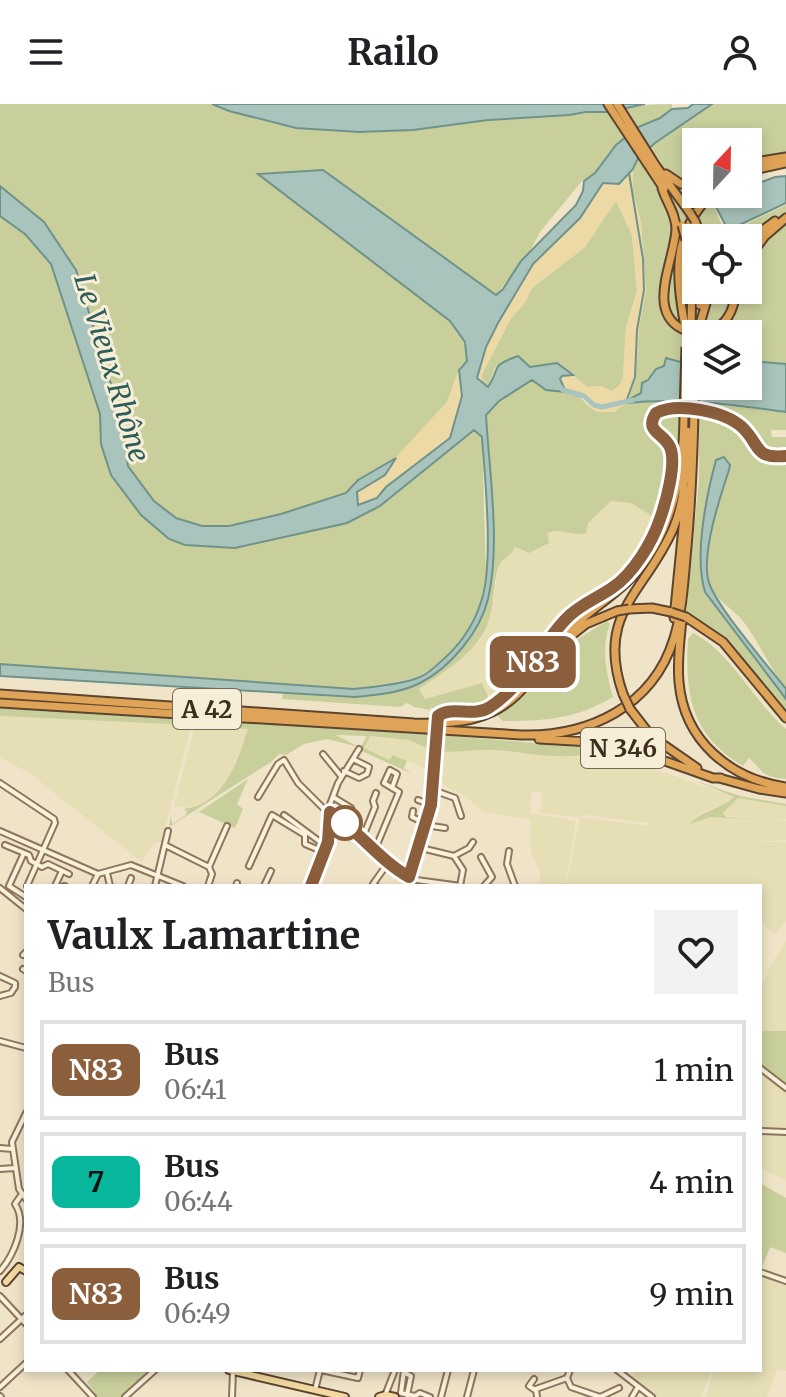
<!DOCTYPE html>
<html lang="fr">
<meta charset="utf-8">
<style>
:root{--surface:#fff;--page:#f2f2f2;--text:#202124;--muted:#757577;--line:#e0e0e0}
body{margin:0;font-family:Merriweather,serif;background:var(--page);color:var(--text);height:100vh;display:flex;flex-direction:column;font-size:30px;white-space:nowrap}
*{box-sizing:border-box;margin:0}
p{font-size:26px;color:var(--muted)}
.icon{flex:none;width:44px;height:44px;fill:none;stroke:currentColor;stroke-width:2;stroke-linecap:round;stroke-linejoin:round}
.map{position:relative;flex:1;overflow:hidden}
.sheet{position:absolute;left:24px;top:780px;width:738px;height:488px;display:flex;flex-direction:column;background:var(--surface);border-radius:0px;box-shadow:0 4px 12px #0003}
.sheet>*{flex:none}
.badge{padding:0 16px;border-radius:12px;font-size:28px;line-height:52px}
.needle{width:52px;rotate:22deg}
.controls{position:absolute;left:682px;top:24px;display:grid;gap:16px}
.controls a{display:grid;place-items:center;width:80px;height:80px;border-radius:0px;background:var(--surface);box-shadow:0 4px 12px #0003;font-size:40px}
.map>.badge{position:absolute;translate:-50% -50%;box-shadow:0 0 0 4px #fff}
.round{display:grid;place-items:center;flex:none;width:84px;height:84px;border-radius:0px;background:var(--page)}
.overview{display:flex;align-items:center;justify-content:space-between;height:136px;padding:0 24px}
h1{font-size:38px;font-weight:700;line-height:60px}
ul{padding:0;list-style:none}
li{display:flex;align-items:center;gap:24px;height:100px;margin:0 16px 12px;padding:0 8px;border:4px solid var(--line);border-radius:0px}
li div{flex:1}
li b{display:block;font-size:30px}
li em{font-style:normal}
li .badge{min-width:88px;font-weight:700;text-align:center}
header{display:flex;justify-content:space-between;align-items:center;height:104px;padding:0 24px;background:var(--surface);font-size:36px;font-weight:700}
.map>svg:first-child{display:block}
.farmland{fill:#e6deb5}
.green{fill:#c9cf9b;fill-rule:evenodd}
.sand{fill:#ecd9a5}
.water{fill:#a9c4bc;stroke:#6f938a;stroke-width:2}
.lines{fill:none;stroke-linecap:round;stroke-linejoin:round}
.stream{stroke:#6f938a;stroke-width:2}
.river{stroke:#a9c4bc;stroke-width:5}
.minor-casing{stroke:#8d765c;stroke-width:8}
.major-casing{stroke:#5b4430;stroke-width:10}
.highway-casing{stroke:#5b4430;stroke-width:11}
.minor{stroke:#faf1dc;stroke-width:4}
.major{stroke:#f3d9a0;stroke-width:6}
.highway{stroke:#e0a458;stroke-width:7}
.highway-bridge-casing{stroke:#5b4430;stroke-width:11;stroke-linecap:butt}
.highway-bridge{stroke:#e0a458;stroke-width:7}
.line-casing{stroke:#fff;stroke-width:18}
.line{stroke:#8b5e3c;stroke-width:12}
.stop-dot{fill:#fff;stroke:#8b5e3c;stroke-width:4}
.labels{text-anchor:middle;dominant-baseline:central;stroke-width:6;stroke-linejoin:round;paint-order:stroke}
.shield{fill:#f7eed8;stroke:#756857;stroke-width:2}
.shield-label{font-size:24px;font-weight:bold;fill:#3d2e20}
.water-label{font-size:28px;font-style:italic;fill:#2f5d5a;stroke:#f7eed8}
</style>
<header><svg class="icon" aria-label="menu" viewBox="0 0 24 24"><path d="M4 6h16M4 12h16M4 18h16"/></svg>Railo<svg class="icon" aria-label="person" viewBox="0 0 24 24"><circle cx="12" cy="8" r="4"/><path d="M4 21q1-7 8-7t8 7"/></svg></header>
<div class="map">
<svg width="786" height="1293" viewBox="0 0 786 1293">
<rect width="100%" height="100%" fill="#f0e4c8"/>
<path class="farmland" d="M610,397L631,399L658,416L642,446L623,473L568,510L522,570L491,600L482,579L424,595L419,585L448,565L479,538L488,519L499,462L515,443L526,449L545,441L547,429L565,427L587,419Z
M0,612L191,621L162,737L153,740L142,758L29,669L0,653Z
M195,622L249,625L227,677L218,689L197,703H174Z
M369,632L409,636L426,641L430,649L429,666L393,651L389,657L364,644Z
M485,646L565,652L594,648L626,655L734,693L725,701L704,707L692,718L710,713L786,717V736L755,738H786V817L775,831L760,816V782H566L580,713L649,722V719L587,711L576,713L540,709L543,690L534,687L531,691V709L576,717L565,782H539L540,768L531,748V716L482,707L465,692L439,679V647Z
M738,694L786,702V716L724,712L723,709Z
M786,836V927H760V887L771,861Z
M760,965L786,986V1027L763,1025L760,1022Z
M760,1029L781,1030L786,1032V1077L760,1063Z
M760,1169L786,1179V1267L777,1266L767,1293H706L714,1266H760Z
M637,1266H712L701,1293H657L631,1274Z"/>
<path class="green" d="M0,0H212C275,26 348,33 417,25C441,23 465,18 490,16C529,13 568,10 606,8C614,8 622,4 630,3C644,1 657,0 672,0V5L660,14L638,23L616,41L595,69L582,77L540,128L530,147L496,191L323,66L260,71L450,217L465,238L467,257L460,262L447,298L396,354L358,376L346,389L281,410L229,422H202L176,415L154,397L128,362L121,313L76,166L44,118L0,82Z
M712,0H786V62L762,65L757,71L748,75V38H696V90H722L713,100L724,126L730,128L786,101V260L748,257V230H684V259L666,254L664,262C655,270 641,275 641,289L628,296L635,272L639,223L646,186L641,119L633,89V61L638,54L648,69L661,58L651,43L674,24ZM696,134H748V186H696Z
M616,96L632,131L637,187L626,224L623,274L619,282L612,287L599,282L587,283L557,259L530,263L502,258L494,265L489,284L482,276V270L511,214L524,200L532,184L585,143Z
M0,112L25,130L51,160L100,310L101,341L169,435L185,441L235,444L347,419L380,402L474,326L482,333L486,468L482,496L473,518L456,542L438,560L417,574L354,585L0,560Z
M532,276C550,289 553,284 572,290C585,293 587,305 597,307C611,311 619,301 632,299C648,296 665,298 682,299L679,345L667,349L660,405L655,414L631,399L611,397L588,419L586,430C572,431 561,424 547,429L549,439L529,449L515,443C511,452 503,454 499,462C493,475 494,502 489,516C479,548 445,567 419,585L425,595L482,579L491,599C473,610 455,603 435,606L431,603L430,606L414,603L407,599L400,603L282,595L283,589C313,590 350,598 380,590C389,587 399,582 408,578C419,574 432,570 442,564C516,511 490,389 486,311L499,297Z
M699,299L786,308V326H771L772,333H786V585C770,564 759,538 743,517C733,505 716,496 709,481C699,457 721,391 729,366L712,371C705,408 695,452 705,489L786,595V607L722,532L686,509L699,375V310L726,317L729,313V311L699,302Z
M607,517L610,520C601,543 606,569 613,593C576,615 546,617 503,617L495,610L523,593L563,544Z
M693,529C731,548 754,598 786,625V675C761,672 765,669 749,654L743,662C691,631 685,592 688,535Z
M0,603L435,631L432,637V668L429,666V645L409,636L370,632L364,644L389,656L393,651L407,657L404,664L411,669L359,646L367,632L336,631L359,643L327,635L304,640L286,651L279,650L271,658L169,723L171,711L172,720L186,711L187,707L183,705C224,701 237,658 248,625L196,622L193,626L190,621L0,612Z
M438,631L582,643H589L591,647C568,660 513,645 484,646C469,646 454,649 439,647Z
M248,675L237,700L243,705L235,724L199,708Z
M696,677L740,692L786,700V702L738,694L723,709L726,713L786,717L710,713L690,720C706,703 720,707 734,693Z
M760,927H786V982L760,962Z
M760,1079L786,1094V1149L770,1143L761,1166Z
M100,1266H151L121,1293H98L87,1278Z"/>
<path class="sand" d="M633,65V89L641,119L646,186L639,223L636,272L627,299L614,308H597L590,303L583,293L563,286L560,276L562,272L573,271L587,283L600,282L612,287L619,282L623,274L626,224L637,187L632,131L616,97L585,143L532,184L524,200L511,214L482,270V276L489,284L476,275L486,243L498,219L533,160L580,114L603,79L619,80Z
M459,266L462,291L450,334L386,383L377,394L358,401L357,387L384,371L399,350L447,298Z"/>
<path class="water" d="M212,0H645L608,8H586L569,11L488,16L413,26L359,28L296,24L229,7Z
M693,0H712L655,39L638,54L633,65L619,80L603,79L580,114L533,160L498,219L486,243L477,274L488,283C502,264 487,263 518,252L530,263L557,259L573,271L562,272L560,275L566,288L546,286L532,276L499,297L486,311C489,366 501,442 488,495C480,528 450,564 420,579C401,589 375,591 354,593L0,572V560L354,585C374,583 395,581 415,575C428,571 439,559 449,550C463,536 475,517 481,498C494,461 485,374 482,333L474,326L380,402L347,419L235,444L185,441L169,435L141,411L111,371L101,340L100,310L51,160L25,130L0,112V82L44,118L76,166L121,313L128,362L154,397L176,414L202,422H229L281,410L346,389L358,376L396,354L385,371L357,388L358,401L377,394L386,383L450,334L462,292L459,266L467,257L465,238L450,217L258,70L323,66L496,191L503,185L521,157L576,101L583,87L584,77L595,69L616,41L638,23L660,14L672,5L688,4Z
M786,72V99L731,125L727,124L716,103L717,98L734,90H748V83L775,73Z
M666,254L684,259L696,257V282H748V257L786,260V308C734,301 680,293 627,299L628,296L641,289L642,279L648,276L656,265L664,262Z
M724,353L730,361L729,366C720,393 702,447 708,475C712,498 769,563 786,585V595L705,488C694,452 706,393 716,356Z"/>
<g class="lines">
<path class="stream" d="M626,298L635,273L637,226L644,186L643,155L629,69"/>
<path class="river" d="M559,282L563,286L584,292L594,301L602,303L633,296"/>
<defs>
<path id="minor" d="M437,616L443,608L473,610L491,603L520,576L568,512L615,482L632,463L655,428L668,384L671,344L666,336L652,325C647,289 707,308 725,314
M323,650L341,672
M344,667L359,674L367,670L369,663L353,655
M0,679L54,715L55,719L27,782
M433,686L455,694L461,712
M258,693L278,660L284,656L298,679L324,705L348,721L379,753L409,773
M333,693L351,704
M418,696L431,701
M413,707L412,713L425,719
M284,711L327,743
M425,721L445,724
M0,727L98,770L131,761L183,782
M362,735L375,703L373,697L376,689
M5,741L29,751L31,757L42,763L48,760L69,770
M165,741L209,763
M417,743L454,752L463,766L460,782
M509,747L507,760L515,782
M374,748L399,688L384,679L390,666L397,670L392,684
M24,749L9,782L26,793
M454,752L469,744L473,738
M481,753L492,773L484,782
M249,762L272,711L305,731V740L324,748
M107,769L110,782
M409,775L461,782
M55,782L62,767
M64,782H65
M92,782L98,770
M128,782L131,774
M155,782L168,727
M208,782L212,770L209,763L227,722
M236,782L237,779
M264,782L271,767
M311,782L328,738L329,703L338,679L359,645
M376,782L373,780L388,759
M407,782L431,701L436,631
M0,784L26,805
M23,851L26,848
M23,865L26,867
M0,872L15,879V883L11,889L0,892
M0,937L26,944
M760,964L786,984
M26,1009L12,1038L19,1085L26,1095
M760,1027L786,1028
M0,1044L12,1045
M0,1065L15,1064
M0,1167C14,1151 28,1119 15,1100L22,1090
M760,1168L786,1177
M0,1192L26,1220
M0,1235L26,1211
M68,1266L93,1293
M321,1266L358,1274L360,1266
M404,1266L401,1289L415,1292L420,1289L430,1293
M570,1266L567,1274L571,1283L600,1293
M617,1266L652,1293
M405,1269L411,1272L407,1291
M534,1275L529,1282L535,1286
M0,1283L26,1259
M315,1286L320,1266
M386,1289L395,1266
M0,1292L1,1293
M125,1293L155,1266
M232,1293L233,1267
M441,1293L448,1266
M467,1293L474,1266
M537,1293L536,1285L567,1274
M600,1293L619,1284
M632,1293L638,1283"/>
<path id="major" d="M6,1178L19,1163L26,1167
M229,1266L345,1293
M379,1293L386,1291L395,1293"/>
<path id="highway" d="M608,0L664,85
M617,0L656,62L690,109
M748,59L786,53
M748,67L786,59
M666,70L681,80L696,81
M662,84C666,98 676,109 676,125C675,156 643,211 687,227C697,231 708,230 717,224C731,215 734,200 737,186
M695,117L702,134
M686,136L692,178L691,223
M748,137L775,117
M748,155L765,132L786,114
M700,201L703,186
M685,223C676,172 671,129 712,90
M699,223L710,186
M690,244V235
M629,505L652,504L671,508
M686,513L723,538L786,614
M674,514L685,403L686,387L684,383
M682,516C680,536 677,557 679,578C684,637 730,675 786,683
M567,535L586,520L617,507
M0,590L414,619C457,620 495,618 525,582C540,565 551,546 566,529C585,510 608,496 627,478C673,434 684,369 684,309
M623,590C595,509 645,489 673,425C686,395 686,360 687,327
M0,599L521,631C588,633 653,603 674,534C683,505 684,474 687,443C691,399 693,354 694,309
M630,605L651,632L697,664
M539,635L591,638L631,645L713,674H721
M719,674L759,685L786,689"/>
</defs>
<use href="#minor" class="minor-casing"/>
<use href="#major" class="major-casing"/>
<use href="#highway" class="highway-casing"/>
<use href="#minor" class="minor"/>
<use href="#major" class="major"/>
<use href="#highway" class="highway"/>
<defs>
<path id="highway-bridge" d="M690,109L695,117
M682,121L686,136
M695,232L696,223
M690,235L691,223
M684,309L686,243
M694,309L696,257
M617,507L629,505
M671,508L686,513
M623,590L630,605"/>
</defs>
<use href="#highway-bridge" class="highway-bridge-casing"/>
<use href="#highway-bridge" class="highway-bridge"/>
</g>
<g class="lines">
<defs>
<path id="line" d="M311,782L328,738L330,708C359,727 379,756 409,773L431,701L438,612C452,601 474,614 490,603C524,581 539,543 566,515C579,501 596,495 612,484C633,470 652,439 660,415C666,398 677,359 670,343C663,328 644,328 656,309C677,298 724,307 742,323C761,341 753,355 786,352"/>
</defs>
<use href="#line" class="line-casing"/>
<use href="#line" class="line"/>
</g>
<circle class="stop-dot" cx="345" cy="719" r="16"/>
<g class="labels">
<g class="shield">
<rect x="173" y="585" width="68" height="40" rx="6"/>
<rect x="581" y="624" width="84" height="40" rx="6"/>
</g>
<g class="shield-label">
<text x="207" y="605">A 42</text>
<text x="623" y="644">N 346</text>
</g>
<g class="water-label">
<text transform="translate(112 264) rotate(73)">Le Vieux Rhône</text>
</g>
</g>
</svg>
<div class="controls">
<a><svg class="needle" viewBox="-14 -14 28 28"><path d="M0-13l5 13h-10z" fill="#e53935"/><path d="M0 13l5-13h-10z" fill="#757577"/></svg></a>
<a><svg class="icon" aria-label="locate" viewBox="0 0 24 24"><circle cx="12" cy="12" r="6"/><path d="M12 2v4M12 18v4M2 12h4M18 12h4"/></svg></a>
<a><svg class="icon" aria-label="layers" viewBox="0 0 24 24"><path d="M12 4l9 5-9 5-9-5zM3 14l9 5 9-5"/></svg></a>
</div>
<b class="badge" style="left:533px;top:558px;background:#8b5e3c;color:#fff">N83</b>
<section class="sheet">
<div class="overview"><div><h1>Vaulx Lamartine</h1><p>Bus</p></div><a class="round"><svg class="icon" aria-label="heart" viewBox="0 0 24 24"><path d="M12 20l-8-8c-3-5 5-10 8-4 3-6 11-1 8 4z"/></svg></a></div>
<ul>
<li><span class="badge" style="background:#8b5e3c;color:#fff">N83</span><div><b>Bus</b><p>06:41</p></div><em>1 min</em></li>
<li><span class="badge" style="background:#08b79c;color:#111">7</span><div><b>Bus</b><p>06:44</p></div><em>4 min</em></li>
<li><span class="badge" style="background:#8b5e3c;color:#fff">N83</span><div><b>Bus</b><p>06:49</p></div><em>9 min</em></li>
</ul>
</section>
</div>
